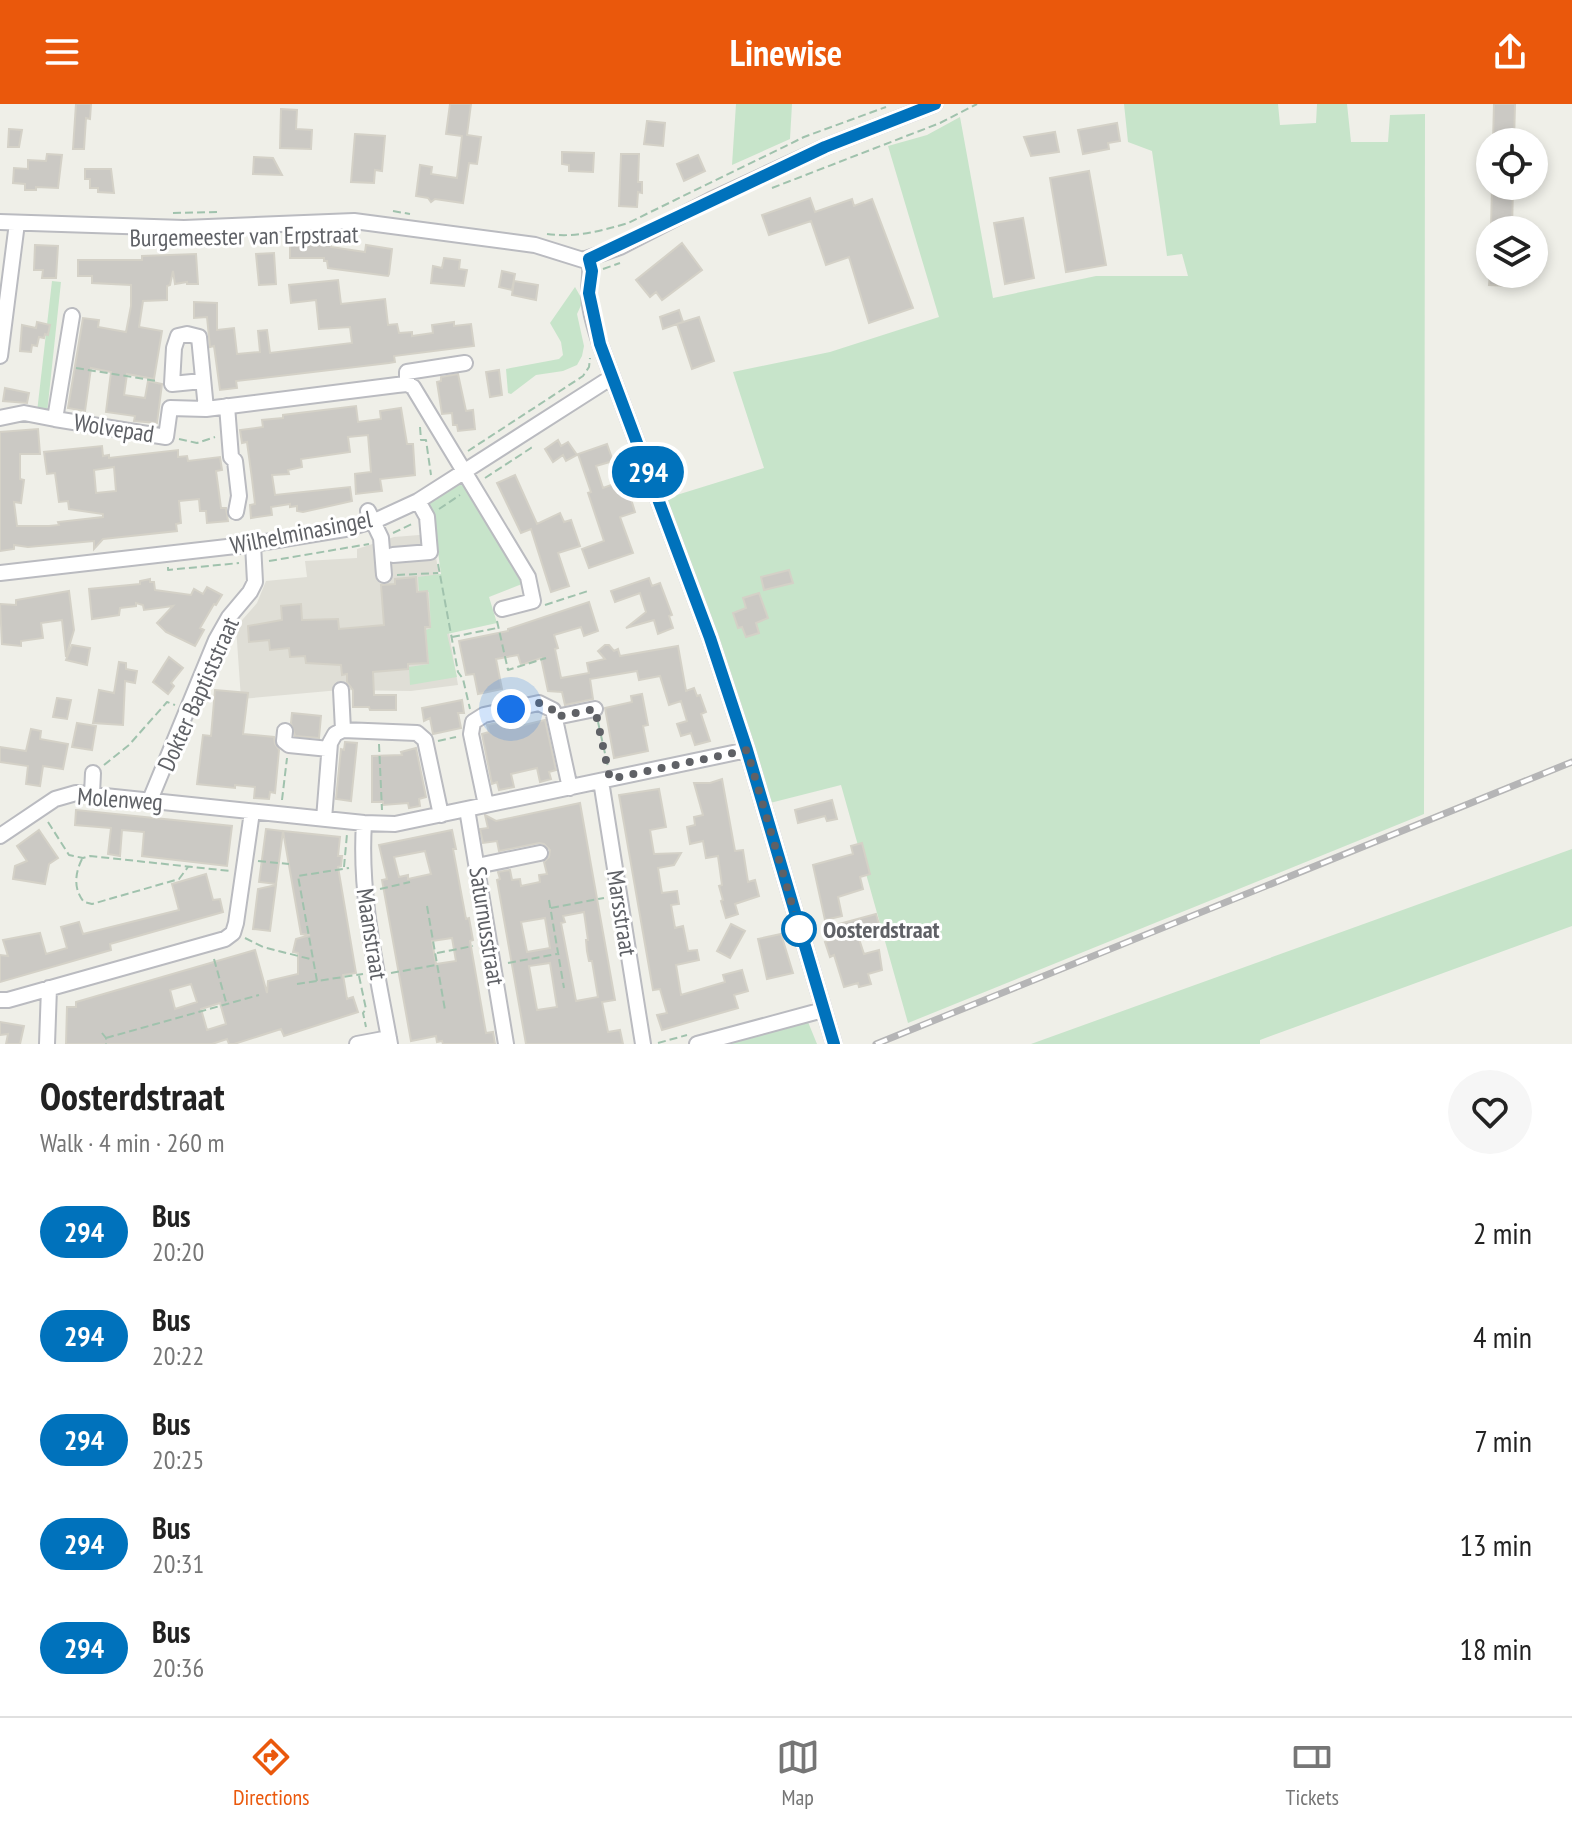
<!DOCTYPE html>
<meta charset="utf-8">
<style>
:root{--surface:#fff;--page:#f6f6f6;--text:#222;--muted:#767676;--line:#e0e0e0;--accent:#ea580c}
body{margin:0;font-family:"PT Sans Narrow",sans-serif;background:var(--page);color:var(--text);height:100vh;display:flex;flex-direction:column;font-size:30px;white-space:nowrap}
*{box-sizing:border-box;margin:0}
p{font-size:26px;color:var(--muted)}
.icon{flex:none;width:44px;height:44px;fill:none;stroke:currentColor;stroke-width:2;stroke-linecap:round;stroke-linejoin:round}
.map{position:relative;height:940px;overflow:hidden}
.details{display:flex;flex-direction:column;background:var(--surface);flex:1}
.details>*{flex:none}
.badge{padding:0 16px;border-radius:26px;font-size:28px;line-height:52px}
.controls{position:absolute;left:1476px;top:24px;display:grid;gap:16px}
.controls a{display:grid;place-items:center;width:72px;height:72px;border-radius:50%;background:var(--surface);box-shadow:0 4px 12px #0003;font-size:40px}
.you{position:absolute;width:40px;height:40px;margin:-20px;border:6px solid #fff;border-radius:50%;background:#1a73e8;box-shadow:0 0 0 12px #1a73e833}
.map>.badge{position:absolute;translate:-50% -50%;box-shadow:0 0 0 4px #fff}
.round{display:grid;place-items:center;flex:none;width:84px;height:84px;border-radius:42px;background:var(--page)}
.overview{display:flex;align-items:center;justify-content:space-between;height:136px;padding:0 40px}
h1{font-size:38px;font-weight:700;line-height:60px}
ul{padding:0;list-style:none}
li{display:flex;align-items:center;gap:24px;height:104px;padding:0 40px}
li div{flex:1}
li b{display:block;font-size:30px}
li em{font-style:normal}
li .badge{min-width:88px;font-weight:700;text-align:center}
header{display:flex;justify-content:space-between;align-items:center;height:104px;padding:0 40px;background:var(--accent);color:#fff;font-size:36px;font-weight:700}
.menu{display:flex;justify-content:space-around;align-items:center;height:112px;border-top:2px solid var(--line);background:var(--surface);font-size:22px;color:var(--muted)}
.menu a{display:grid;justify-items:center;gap:4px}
.menu .active{color:var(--accent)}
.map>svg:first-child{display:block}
.education{fill:#dfded6}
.green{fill:#c7e4ca}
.building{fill:#cbc9c4;stroke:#d4d1c7;stroke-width:2;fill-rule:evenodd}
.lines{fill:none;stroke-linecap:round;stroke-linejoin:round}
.minor-casing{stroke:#babbc0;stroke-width:18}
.path{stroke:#a0c2ad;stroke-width:2;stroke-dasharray:8 4;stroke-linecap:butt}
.minor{stroke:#fff;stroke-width:14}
.rail-casing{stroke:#b5b5b6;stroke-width:7}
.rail{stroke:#fff;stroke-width:4;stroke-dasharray:12;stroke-linecap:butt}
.line-casing{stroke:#fff;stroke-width:18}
.line{stroke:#0072bc;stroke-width:12}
.walk{stroke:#5f6166;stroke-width:8;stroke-dasharray:0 14.4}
.stop-dot{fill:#fff;stroke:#0072bc;stroke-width:4}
.labels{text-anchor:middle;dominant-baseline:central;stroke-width:6;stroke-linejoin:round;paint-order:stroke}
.street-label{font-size:24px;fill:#5f6166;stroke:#fff}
.stop-label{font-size:24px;font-weight:bold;fill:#5f6166;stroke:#fff;text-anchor:start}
</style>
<header><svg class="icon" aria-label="menu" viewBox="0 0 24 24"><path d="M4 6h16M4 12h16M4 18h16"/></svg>Linewise<svg class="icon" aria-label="share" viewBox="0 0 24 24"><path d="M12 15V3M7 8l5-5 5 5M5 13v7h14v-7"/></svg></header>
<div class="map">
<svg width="1572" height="940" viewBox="0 0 1572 940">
<rect width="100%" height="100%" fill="#efefe8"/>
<path class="education" d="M432,430L458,581L411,587L340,586L241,595L236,523L257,499L266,477L307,473L305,457L357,454V445L394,433Z"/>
<path class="green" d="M736,0H792L790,35L732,61Z
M1124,0H1278L1280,21L1316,19L1317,0H1347L1351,38H1388L1390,11L1425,10L1424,710L908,919L841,681L770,699L708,508L667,394L764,364L733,268L830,248L939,213L888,42L927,31L960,13L993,194L1096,172H1188L1182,150L1167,152L1152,47L1128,38Z
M52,177L61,178L47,309L37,308Z
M575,183L583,197L577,210L584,242L582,252L577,261L563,267L536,271L511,290L508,289L506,265L559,255L563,251L561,238L550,219Z
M456,380L466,382L522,480L489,493L497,519L447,530L457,573L410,581L409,563L429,560L426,526L431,524L429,488L419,487L418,473L441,470L433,411L425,400Z
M1572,745V822L1260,936V940H1031Z
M808,918L817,940H726Z"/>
<path class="building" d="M76,0H91L90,15L86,14L84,45H73Z
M450,0H471L467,31L481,33L477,60L469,59L463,99L435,95L431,98L428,94L416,92L420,61L432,63L431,70L457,74L462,32L446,30Z
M1494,0H1515L1514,38H1493Z
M281,5L297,6L296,25L312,26L311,45L280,44Z
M647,17L665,19L663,42L644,40Z
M1117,19L1120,37L1108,39L1109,45L1083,50L1078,26Z
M9,25L22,26L19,43H8Z
M1055,28L1059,48L1031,52L1024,33Z
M355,30L385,32L382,67L375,66L374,79L351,78Z
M562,48L594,49L593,68L569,67V61L562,60Z
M47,50L62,51L58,84L36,83V86H25V80L13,79L14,64L28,65V56L46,57Z
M621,50H639L638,78H642V89L638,88L637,103L619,102Z
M698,51L705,67L684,77L677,60Z
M254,53L273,54L282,71L253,70Z
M85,65H111L114,89L98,88V84H90V75H85Z
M1089,67L1106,161L1066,168L1050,74Z
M1492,82H1513L1512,126H1491Z
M810,94L815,108L852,95L854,102L872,95L913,204L869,219L849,153L826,161L811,117L769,131L762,111Z
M1023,114L1034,174L1005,180L994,119Z
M290,137L331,138V143L365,148L366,141L392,145L389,170L388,172L328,164L327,157H324V154H290Z
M682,139L702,166L662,196L656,188L650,193L636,176Z
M35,141L58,142L56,174H42L43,166H34Z
M274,149L276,180L259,181L256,150Z
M196,150L198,180H187V178L175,180L173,167L170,181L167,182V196L143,197L139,223L162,227L154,275L127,270L124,291L145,294L148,277L162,280L157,319L134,317L135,312L106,308L111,268L91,264L85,307L68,304L83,214L99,216L98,223L126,228L131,202V181L92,179V172H78V156H142V152Z
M444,154L460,156L459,165L467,166L464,182L431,179L433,162L442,164Z
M502,167L515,170L512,186L499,183Z
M1490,170H1511L1510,182L1489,181Z
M338,176L341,200L385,195L388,221L397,220L399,229L412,228V232L433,229L432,221L454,218V222L471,220L474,242L394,252L395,258L389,259L236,277L237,284L220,286L214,242L210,243L207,213L194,214V198L217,199V226L234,224L237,250L260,248L258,227L267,226L270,249L352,239L350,223L319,225L316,196L291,199L289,181Z
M514,177L538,181L536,196L512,191Z
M679,206L683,218L663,225L660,213Z
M699,213L714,257L692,265L677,220Z
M37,218L50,221L48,231L45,230L44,234L39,233L37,242L32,241L31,248L20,247L22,221L36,224Z
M499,266L502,291L490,293L486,268Z
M458,270L466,307L473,306L475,325L458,327L457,321H453L452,309L442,310L437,278L441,277V273Z
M5,284L29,289L27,299L3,297Z
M356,302L358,318L381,315L380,307L401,304L407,340H413L415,371L380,375L382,387L356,390L355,370L371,368L368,331L348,333L350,348L301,355L302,363L288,366L289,370L272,371L275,391L350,383L352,397L303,408L297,407V402L290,403V400L271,403L272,411L251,414L250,401L255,400L252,375L247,338L242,339L240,326L263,323L262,316L283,314V311Z
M38,325L40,350H20V375L24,376L21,399L14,398L17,422H49L59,421L58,418L103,413V410L69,405L68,397L59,398L55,369L47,370L44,348L102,342L103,352L109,351V354L178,346V353L187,352L188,357L220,353L222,366L216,367L221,404H226L228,417L207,419L206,407H200L199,395L179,397L181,419L176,420L177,427L103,435L94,445V437L28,443L14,441V445L0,447V328ZM114,363L116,387L96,389L94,366Z
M558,336L561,342L568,338L577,351L566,357L563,351L553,358L545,345Z
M607,340L613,357L596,362L603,384L625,376L635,408L620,413L633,449L589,464L582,445L604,437L588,389L591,388L578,350Z
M515,371L537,420L560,409L564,418L571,416L580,442L558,449L569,482L551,488L531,425L521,429L497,379Z
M789,466L793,479L764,486L761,473Z
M416,473L417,488L427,487L430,523H425L428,559L408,560V565L373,568L374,591H396V606H370L369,603H353V586L347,578V570L342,571L341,561L306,559L305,552L290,553L289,544L270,546L269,536L249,538L248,522L282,516L281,502L301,500L302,516L338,515L339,525L384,521L381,481L395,480V475Z
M649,474L652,482L660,479L672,511L669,512L673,524L658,530L654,516L626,524L646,508L640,489L615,498L611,487Z
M150,475V478H154L155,486L191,491L194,485L203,490L207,483L222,491L216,501L214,500L200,524L204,526L195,542L166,528L157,519L173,502L144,506L143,501L136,499V502L120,504L119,511L92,515L89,485L140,480V477Z
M69,487L74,526L66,553L62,516L41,519L43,534L21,537V542L2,540L0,500L16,501V496Z
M759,489L768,514L756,519L759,529L746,533L742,523L738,524L733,509L746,504L743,494Z
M589,498L598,527L584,532L581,523L554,531L558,544L555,545L561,574L589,569L587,559L605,555L598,547L605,541H609L614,547L618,545L620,552L678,542L686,587L694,584L697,592L700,591L706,608L701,610L710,637L695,641L691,629L681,632L677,620L687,617L681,597L669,601L660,572L639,576L637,567L590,575L593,595L565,601L562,588L548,587L541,554L521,561L518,551L496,555L502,585L478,590L474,570L466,571L459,537L508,527V525Z
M72,541L90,544L87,561L66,556Z
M169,553L183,564L171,579L174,582L168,590L153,578Z
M119,558L126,559V565L137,567L135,579L125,577L123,621L93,619L99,586L114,589Z
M215,586L248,589L243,630L274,633L275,640L279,646L275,689L270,688L269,695L254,694L255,683L235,681V684L197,680L203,631L211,632Z
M642,590L648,621L643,622L648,647L614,654L605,604L632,598L631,592Z
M57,594L71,596L67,615L53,613Z
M462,596L464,609H458L461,624L433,630L430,614L424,617L422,604Z
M292,609L321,612L319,634L295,632L291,619Z
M512,616L514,622H520L545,616L556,666L549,668L551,675L540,678L537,664L511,670L514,683L499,686L497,678L492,680L482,630L489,628L487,621Z
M77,619L96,622L92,646L72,643Z
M31,625L41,627L40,635L68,640L63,665L43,662L40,682L26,680L28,662L0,658V643L26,647Z
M345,638L357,639L351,697L336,695L341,645L344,646Z
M416,644L426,693L419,695L420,702L409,704L408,699L383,701V698H372V652L402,651L401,648Z
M722,675L735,747L743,746L748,778L755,776L759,792L735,800L738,810L726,814L721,797L723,796L719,782L722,781L718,752L706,754L703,737L690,740L687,723L695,721L694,713L703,711L694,679H710Z
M659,685L666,723L650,726L654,750L681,749L674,761L658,764L662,789L677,787L679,800L671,801L675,824L683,822L688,847L697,846L699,856L676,861L681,891L725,878L723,871L742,866L748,887L734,891L738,904L662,926L657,911L667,909L660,885L653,886L619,691Z
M832,696L837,715L827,717L825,712L798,719L795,706Z
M580,699L615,896L602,898L608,928L620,926L623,940H526L497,776L500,775L498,768L510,766L512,776L520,775L521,782L540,778L539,771L547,770L544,758L549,753L550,746L544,740L539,739L499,747L497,737L483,739L480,725L488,724L485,711L496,717ZM584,808L588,836H586L587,847L589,857H592L598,893L576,897L561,819L565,818L563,812ZM545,814L550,844L527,848L521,818ZM550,859L557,903L537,906L529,862Z
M76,706L232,722L227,762L142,752L144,728L122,726L120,752L108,750L111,724L75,721Z
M266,725L283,727L276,780L259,778Z
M39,726L58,754L49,760L45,780L13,775L15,762L27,757L17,742Z
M452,726L456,745H453L466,815L469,814L473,836L470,837L486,929L493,928L495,940H443L442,937L437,938L436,932L411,937L382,776L387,775L379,741ZM425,747L431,770L408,775V771L399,773L394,753ZM452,834L456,857L436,860L432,837Z
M283,727L340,733L338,752H342L341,762L338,763L356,869L343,871L347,895L353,893L358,908L284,932L281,925L234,940H229L227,935L212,940H66L67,903H76V898L255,846L267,889L268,877L298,870V849L293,848L296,835L310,831L301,830ZM191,880L197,898L175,905L170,886ZM220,899L226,920L207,926L201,905Z
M862,739L870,770L860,773L863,785L838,793L842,812L825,816L813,761L853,750L851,742Z
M206,770L213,796L220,795L223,808L110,840L111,846L0,878V851L8,852L3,836L40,829L46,850L67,844L61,823L79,818L83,830L179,806L172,780Z
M276,781L270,827L253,825L258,785Z
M876,810L879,820L856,826L864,850L879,846L882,866L868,870L871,880L859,883L858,879L844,883L834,851L830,853L825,838L842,833L839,820Z
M731,820L745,827L730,854L717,847Z
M781,830L793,869L767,875L758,835Z
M0,918L24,922L20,940H6L8,930L0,931Z"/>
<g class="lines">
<defs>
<path id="minor" d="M0,118L184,124L354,117L535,141L583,156L620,143L711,96L825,43L935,0
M589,155C592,167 589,176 589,188C589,206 595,223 600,240L710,534L747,646L834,940
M72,212L55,315L166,333L170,304L206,305L397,281L407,280L413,283L528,473L533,497L502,505
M0,252L17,119
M202,277L172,280L174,244L178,232L187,230L199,233L206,305
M407,280V268L465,259
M227,302L231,353L235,357L239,392L236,408
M0,314L24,309L55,315
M368,407L381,434L384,471
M393,451L430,448L427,413L418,397
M0,469L253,440L345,425L379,415L418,397L612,273
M341,586L343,626
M556,613L595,605
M285,627L284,637L289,641L329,645
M601,677L643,940
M92,690L93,669
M150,696L216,536L229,513L250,488L255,478L253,440
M486,701L471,630L473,618L484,611L539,599L553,606L570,684
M467,705L506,940
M324,715L330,639L335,630L343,626L417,629L425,636L441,711
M364,719C359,794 377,867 390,940
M0,732L55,695L76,689L364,719L395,720L747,646
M477,762L540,749
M0,896H8L225,835L233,829L236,819L252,708
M47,940L49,884
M357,940L389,934
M697,940L823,906"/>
</defs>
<use href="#minor" class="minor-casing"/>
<path class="path" d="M772,84L940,19L977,0
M393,107L410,110
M173,109L219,108
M547,130C576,134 601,127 628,119L804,33L886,3
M603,165L620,159
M76,264L157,277
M420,323L421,336H426L431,371
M179,335L197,339L215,333
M468,347L583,272L589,263L590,254
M485,374L531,344L529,341
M439,405L460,391
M393,429L412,420
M269,457L369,440
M438,460L458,568L463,575L470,605
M168,463V466L239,459
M397,471L438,469
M545,501L588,487
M497,517L508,566L546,554
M452,533L497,524
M598,618L608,663
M438,637L456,633
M379,640L382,706
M104,661L129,641L167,598L175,601
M282,696L287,654
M48,718L69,751L83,754L90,752L230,767
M82,755C75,769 73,785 84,798L92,800L179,775L188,763
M258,757L289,760
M344,763L347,730
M380,785L410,778
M549,796L564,884
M427,802L445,906
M551,804L604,794
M245,834L263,843L310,855
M437,849L473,842
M214,855L226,898
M508,859L557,850
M391,869L436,861
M359,872L366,905L363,909L366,923
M317,877L298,772L349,764
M297,880L363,870
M102,929L106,934V940
M106,934L259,891
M658,939L687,931"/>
<use href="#minor" class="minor"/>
<defs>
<path id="rail" d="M876,940L1572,658"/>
</defs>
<use href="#rail" class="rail-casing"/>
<use href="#rail" class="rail"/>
</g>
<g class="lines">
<defs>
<path id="line" d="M834,940L747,646L710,534L600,240L589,189L592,167L589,155L825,43L935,0"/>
</defs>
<use href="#line" class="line-casing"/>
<use href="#line" class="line"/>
<path class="walk" d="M511,605L539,599L553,606L556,613L595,605L610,675L747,646L803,838L799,825"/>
</g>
<circle class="stop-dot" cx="799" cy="825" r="16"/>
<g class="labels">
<g class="street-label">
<text transform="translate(244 132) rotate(-1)">Burgemeester van Erpstraat</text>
<text transform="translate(114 324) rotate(9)">Wolvepad</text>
<text transform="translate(301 428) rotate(-11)">Wilhelminasingel</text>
<text transform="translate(198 590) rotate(-66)">Dokter Baptiststraat</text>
<text transform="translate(120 695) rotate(4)">Molenweg</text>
<text transform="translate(622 809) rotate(81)">Marsstraat</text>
<text transform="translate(487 822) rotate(81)">Saturnusstraat</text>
<text transform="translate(372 830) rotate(81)">Maanstraat</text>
</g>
<g class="stop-label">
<text x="823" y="825">Oosterdstraat</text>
</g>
</g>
</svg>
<div class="controls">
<a><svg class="icon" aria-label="locate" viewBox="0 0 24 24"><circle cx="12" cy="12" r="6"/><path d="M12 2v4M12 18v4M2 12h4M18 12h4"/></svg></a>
<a><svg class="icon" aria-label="layers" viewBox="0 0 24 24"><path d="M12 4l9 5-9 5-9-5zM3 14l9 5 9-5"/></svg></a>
</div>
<div class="you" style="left:511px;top:605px"></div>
<b class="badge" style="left:648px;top:368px;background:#0072bc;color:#fff">294</b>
</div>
<section class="details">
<div class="overview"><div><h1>Oosterdstraat</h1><p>Walk · 4 min · 260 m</p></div><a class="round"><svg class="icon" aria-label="heart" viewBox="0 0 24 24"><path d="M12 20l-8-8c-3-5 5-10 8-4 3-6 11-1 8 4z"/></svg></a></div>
<ul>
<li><span class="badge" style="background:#0072bc;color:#fff">294</span><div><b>Bus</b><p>20:20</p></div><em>2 min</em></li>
<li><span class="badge" style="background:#0072bc;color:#fff">294</span><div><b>Bus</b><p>20:22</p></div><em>4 min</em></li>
<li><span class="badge" style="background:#0072bc;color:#fff">294</span><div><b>Bus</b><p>20:25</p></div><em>7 min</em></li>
<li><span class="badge" style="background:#0072bc;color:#fff">294</span><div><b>Bus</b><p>20:31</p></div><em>13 min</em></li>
<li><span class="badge" style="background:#0072bc;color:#fff">294</span><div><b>Bus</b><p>20:36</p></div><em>18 min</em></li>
</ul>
</section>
<nav class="menu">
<a class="active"><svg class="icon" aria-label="directions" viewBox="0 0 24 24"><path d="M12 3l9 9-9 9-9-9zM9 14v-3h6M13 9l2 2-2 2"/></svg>Directions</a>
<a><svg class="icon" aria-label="map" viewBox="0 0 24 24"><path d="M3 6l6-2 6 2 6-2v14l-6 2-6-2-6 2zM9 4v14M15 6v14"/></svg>Map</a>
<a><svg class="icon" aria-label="tickets" viewBox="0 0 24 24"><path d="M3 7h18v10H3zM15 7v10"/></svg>Tickets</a>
</nav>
